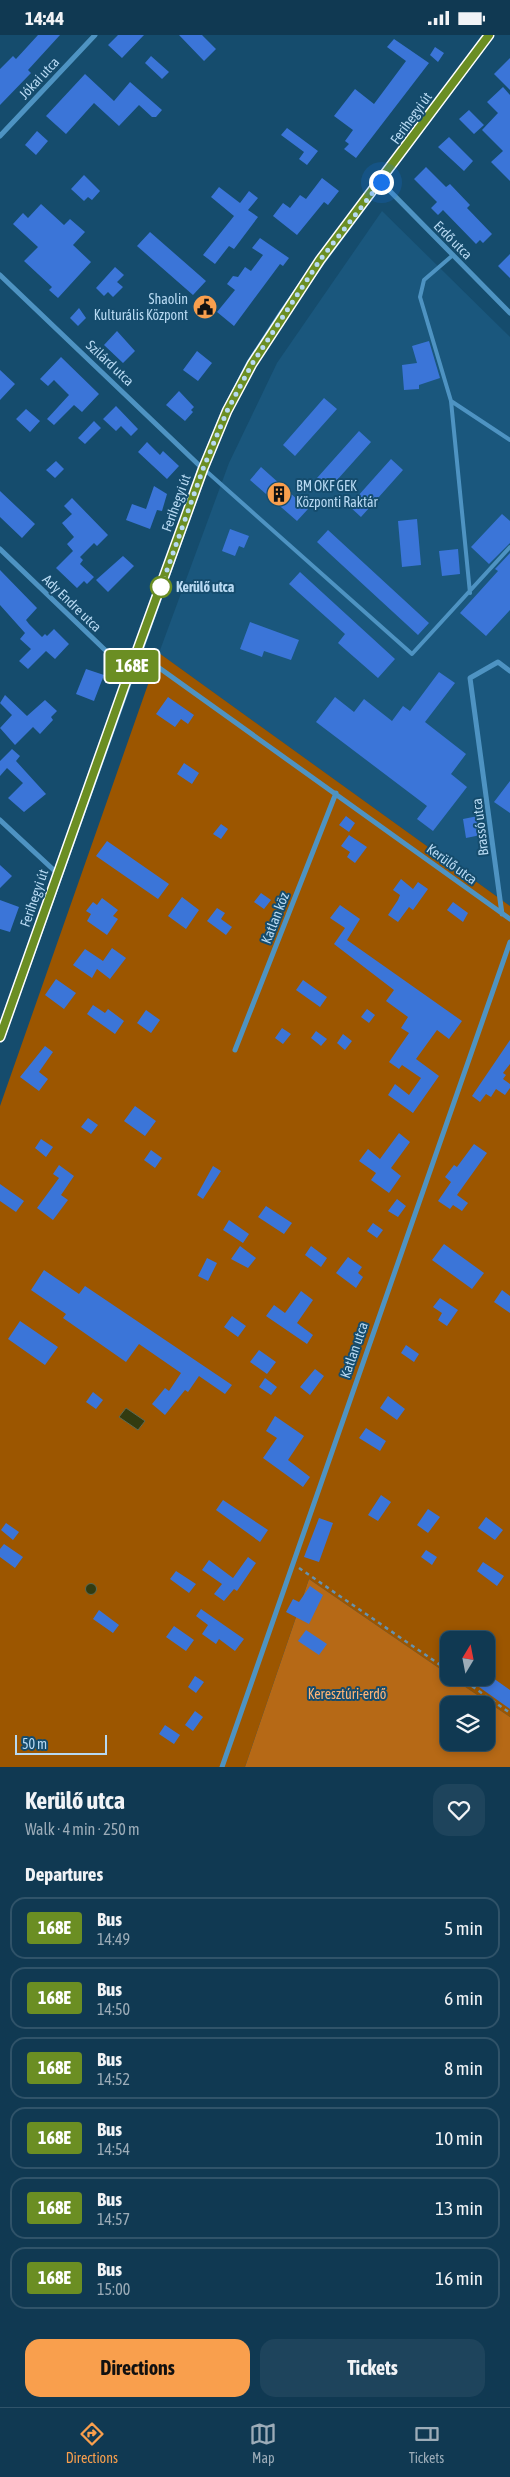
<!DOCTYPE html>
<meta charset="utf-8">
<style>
:root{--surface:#103952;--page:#1e445c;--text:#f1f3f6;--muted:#9cacb8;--line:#305369;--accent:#f99f4d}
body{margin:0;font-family:"Asap Condensed",sans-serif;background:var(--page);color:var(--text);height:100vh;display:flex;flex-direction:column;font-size:19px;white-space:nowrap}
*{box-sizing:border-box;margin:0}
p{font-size:16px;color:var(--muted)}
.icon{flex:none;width:28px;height:28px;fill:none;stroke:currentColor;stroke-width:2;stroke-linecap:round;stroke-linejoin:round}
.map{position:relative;height:1732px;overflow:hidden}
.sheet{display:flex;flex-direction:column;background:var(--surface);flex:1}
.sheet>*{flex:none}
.badge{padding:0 10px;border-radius:4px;font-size:18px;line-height:32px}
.needle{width:32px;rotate:10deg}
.buttons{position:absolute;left:440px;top:1596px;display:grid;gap:10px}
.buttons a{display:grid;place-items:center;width:55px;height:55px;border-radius:10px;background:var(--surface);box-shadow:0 2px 8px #0003,0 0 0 1px var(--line);font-size:25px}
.scale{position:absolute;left:15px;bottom:12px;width:92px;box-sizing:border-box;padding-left:5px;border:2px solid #b7d9f2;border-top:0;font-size:14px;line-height:18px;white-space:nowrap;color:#b7d9f2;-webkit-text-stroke:4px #154c6d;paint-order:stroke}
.you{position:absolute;width:25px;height:25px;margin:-12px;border:4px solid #fff;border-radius:50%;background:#1a73e8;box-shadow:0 0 0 8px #1a73e833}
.map>.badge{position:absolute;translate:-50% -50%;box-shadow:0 0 0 2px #fff}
h2{padding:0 25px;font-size:19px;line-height:45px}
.round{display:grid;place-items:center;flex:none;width:52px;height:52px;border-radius:15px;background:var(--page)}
.summary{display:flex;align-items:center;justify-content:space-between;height:85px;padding:0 25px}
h1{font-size:24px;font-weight:700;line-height:38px}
.primary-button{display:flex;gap:10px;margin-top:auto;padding:10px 25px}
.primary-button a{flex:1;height:58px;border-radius:15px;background:var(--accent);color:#111;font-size:20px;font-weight:700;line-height:58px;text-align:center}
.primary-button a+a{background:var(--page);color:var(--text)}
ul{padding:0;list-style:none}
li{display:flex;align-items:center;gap:15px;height:62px;margin:0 10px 8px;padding:0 15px;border:2px solid var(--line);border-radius:15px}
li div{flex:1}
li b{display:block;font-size:19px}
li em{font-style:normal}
li .badge{min-width:55px;font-weight:700;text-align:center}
.status{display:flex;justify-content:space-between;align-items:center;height:35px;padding:0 25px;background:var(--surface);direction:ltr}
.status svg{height:14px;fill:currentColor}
.tabs{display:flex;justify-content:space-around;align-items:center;height:70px;border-top:1px solid var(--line);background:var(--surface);font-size:14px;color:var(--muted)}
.tabs a{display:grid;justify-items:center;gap:2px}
.tabs .current{color:var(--accent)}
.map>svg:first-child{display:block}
.built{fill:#1a577d}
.green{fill:#9c5600}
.forest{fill:#b66916;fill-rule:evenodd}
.water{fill:#323b10;stroke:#5a6a54}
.building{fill:#3b75d8}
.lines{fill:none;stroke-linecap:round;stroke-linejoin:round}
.path{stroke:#6592af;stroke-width:2.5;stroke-dasharray:4 4;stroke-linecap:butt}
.lane{stroke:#4e93c2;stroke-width:4}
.street{stroke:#4e93c2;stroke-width:5}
.secondary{stroke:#4e93c2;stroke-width:10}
.line-casing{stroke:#fff;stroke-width:11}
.line{stroke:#6b8e23;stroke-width:8}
.walk{stroke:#b7d9f2;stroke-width:5;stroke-dasharray:0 9}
.stop-dot{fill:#fff;stroke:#6b8e23;stroke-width:2.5}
.labels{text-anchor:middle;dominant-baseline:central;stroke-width:4;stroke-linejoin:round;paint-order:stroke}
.street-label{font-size:14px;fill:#b7d9f2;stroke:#154c6d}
.poi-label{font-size:14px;fill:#b7d9f2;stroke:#154c6d;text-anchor:end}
.stop-label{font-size:14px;font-weight:bold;fill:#b7d9f2;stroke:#154c6d;text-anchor:start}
.park-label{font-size:14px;fill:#ffb577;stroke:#154c6d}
</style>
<div class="status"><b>14:44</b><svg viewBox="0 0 49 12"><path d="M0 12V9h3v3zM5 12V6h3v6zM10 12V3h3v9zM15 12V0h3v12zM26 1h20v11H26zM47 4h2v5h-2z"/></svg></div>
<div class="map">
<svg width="510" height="1732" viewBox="0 0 510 1732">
<rect width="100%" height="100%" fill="#154c6d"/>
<path class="built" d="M382,176L510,302V871L159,618L229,428L277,328Z"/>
<path class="green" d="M159,618L510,871V1682L452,1643L486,1642V1605H449V1640L309,1544L245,1732H0V1071Z"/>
<path class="forest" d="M309,1544L449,1640V1642L452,1643L510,1682V1732H245ZM449,1670H486V1708H449Z"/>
<path class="water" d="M126,1373L145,1386L138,1395L119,1382Z
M85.5 1554a5.5 5.5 0 1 1 11 0a5.5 5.5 0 1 1-11 0Z"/>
<path class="building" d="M38,0H60L28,35L31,38L0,70V34L13,21L16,24Z
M118,0H144L122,23L108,10Z
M179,0H202L216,14L204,26Z
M394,4L429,28L356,123L344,114L349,109L345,106L353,95L334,81L355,54L374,69L406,26L387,12Z
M435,12L444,18L438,27L430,20Z
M151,21L169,37L162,44L145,28Z
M510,23V55L494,39Z
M85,39L114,66L130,47L162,75L156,82H152L139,70L119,91L94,68L66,99L46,81Z
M503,52L510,60V146L491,127L503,116L482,95L498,78L487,67Z
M469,75L484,90L474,99L459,84Z
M287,93L318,116L307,130L299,124L304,117L281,100Z
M37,96L48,106L36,120L25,110Z
M449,102L473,126L464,136L438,112Z
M426,132L446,152L450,149L470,170L467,173L492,199L483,208L480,205L476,209L443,175L438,180L431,173L437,167L414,144Z
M84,140L100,156L92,165L88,162L84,166L71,154Z
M322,143L339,156L328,170L324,167L297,200L273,181L283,168L290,173L300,160L306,164Z
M219,152L240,168L249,156L258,163L248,175L258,182L234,214L229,211L215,229L203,220L234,181L211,162Z
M41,169L64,190L70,184L85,197L73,210L91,227L58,263L49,255L52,252L24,226L38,212L13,189L23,178L28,183Z
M150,197L206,246L193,260L137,211Z
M260,203L289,223L283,231L280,229L234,291L217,277L235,255L227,249L233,241L238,242L245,232L251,236L263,220L252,213Z
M510,219V243L498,231Z
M115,232L124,240L117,247L123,252L113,262L108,257L104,261L96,253Z
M79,273L86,283L78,291L70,283Z
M117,296L135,316L123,328L104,310Z
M429,306L440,343L419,350V354L404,355L402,330L417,328L412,311Z
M197,316L212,328L198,346L183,335Z
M61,322L99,359L82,377L74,370L54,390L47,384L69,360L54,345L48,351L40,344Z
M0,335L15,349L0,365Z
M179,356L194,372L191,375L193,377L185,386L166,370Z
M324,363L337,374L295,421L283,410Z
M116,371L138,394L131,401L121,391L116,396L103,384Z
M26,374L40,386L30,397L16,384Z
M94,386L101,393L85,409L78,403Z
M359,396L371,407L329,454L317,443Z
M147,407L160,420L163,416L179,431L167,444L138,417Z
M391,424L403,435L361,482L349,471Z
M56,426L64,434L55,443L46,435Z
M261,432L308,474L297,486L250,445Z
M154,451L167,459L162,476L157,475L150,494L126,485L132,469L146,474Z
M0,456L35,489L22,503L0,482Z
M72,463L108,500L97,511L94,508L80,522L83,525L80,529L94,542L87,549L84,546L77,553L56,533L73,516L67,509L74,502L62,488L72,479L64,471Z
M502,479L510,486V508L489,529L471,512Z
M417,484L421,530L402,532L398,486Z
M230,494L249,501L244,513L239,511L235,521L222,516Z
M328,495L429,588L418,600L317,507Z
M458,514L460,539L442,541L439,516Z
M510,518V575L486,601L460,578L498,536L495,534Z
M123,521L134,531L108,557L96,545Z
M0,535L37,573L26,585L29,589L42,602L45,599L47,601L54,594L69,609L55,624L46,616L28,634L19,626L31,614L20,604L25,598L0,570Z
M300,537L395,624L378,643L338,608L345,599L289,549Z
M250,587L299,605L291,625L264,616L262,622L240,614Z
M86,634L104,640L94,666L76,659Z
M439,637L455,648L425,687L466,719L451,739L467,752L433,796L417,784L427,771L316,687L335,662L354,677L364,664L392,686L403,671L410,676Z
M5,660L27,681L45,665L57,676L51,682L53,685L40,699L33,692L15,710L0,693L12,680L0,668Z
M168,662L194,680L188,689L181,684L175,692L156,679Z
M12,714L20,721L16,726L46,759L24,777L8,763L23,748L7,733L0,741V726Z
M184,728L199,738L192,749L177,739Z
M510,746V778L494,767Z
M346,781L355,788L349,797L339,790Z
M478,781L481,800L466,803L463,784Z
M221,789L228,794L221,804L213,799Z
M349,800L367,812L355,828L347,822L350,817L341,811Z
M107,806L169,849L158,864L96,821Z
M0,830L12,841L0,853Z
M401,844L413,854L418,847L428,854L413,875L409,872L398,887L388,880L398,865L400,860L393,855Z
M261,858L271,865L264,874L254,867Z
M182,862L199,875L186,894L168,881Z
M102,863L118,875L113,881L118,884L107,900L87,886L91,879L86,876L93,867L97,870Z
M0,865L19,872L10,897L0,894Z
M453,867L468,878L463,887L447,875Z
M340,870L360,884L347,905L462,986L449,1004L437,995L416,1024L439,1041L413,1078L388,1060L395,1049L409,1060L421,1043L402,1030L399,1034L389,1027L409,998L401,993L408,982L386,966L394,955L334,909L345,893L330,883Z
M217,873L225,878L221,884L232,892L226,900L207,886Z
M112,913L126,923L110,944L97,934L92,943L73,930L85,914L103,926Z
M56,944L76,958L64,974L45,960Z
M303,945L327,962L320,972L296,955Z
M93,970L105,978L108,974L124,986L115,999L87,979Z
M367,974L375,980L369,988L361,982Z
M146,975L160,985L151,998L137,988Z
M282,993L291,999L283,1009L275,1003Z
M316,996L327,1004L321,1011L311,1003Z
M343,999L352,1006L345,1015L337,1008Z
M510,1005V1029L503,1038L506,1040L503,1044L510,1049V1053L505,1060L496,1054L491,1062L486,1059L480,1067L472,1061Z
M45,1011L53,1017L39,1037L48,1044L39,1056L20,1042Z
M135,1071L156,1086L145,1101L124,1086Z
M88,1083L98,1090L91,1099L81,1092Z
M399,1098L410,1107L391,1133L401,1141L389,1158L371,1145L376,1138L359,1126L368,1114L380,1124Z
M41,1104L53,1112L46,1122L35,1113Z
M474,1109L487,1118L457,1160L468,1168L462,1176L453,1170L450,1174L438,1166L451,1147L445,1142L454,1130L457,1132Z
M151,1115L162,1123L155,1133L144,1125Z
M59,1130L74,1141L61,1160L68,1165L53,1185L37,1173L59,1143L53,1139Z
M213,1131L221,1136L203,1164L197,1160Z
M0,1149L24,1166L16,1177L0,1166Z
M397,1164L406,1171L398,1182L388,1176Z
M266,1171L292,1188L284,1199L258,1182Z
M229,1185L249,1199L243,1208L223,1195Z
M373,1188L383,1195L377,1203L367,1196Z
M444,1209L484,1238L472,1254L432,1225Z
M240,1211L256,1223L248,1233L231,1224Z
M311,1211L327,1223L321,1232L305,1220Z
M348,1222L362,1232L358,1238L363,1242L356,1253L336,1238Z
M207,1223L217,1228L208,1246L198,1241Z
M44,1235L79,1259L85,1251L232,1350L225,1359L199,1341L188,1357L185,1355L165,1380L152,1369L165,1353L169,1356L181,1338L139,1309L126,1327L63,1283L66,1279L31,1255Z
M502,1255L510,1261V1278L494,1267Z
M301,1256L313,1265L297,1288L313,1300L307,1309L266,1281L274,1270L285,1278Z
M440,1263L458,1275L447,1291L438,1285L442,1278L433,1272Z
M232,1281L246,1291L238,1302L224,1292Z
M20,1286L58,1312L45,1330L8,1304Z
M406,1310L419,1319L414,1327L401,1318Z
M259,1315L276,1327L267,1339L250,1327Z
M315,1334L324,1341L310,1360L300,1352Z
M265,1343L277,1352L271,1360L259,1352Z
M93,1357L103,1365L96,1374L86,1367Z
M388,1361L405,1374L397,1385L380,1373Z
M275,1381L304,1401L288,1425L310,1442L303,1452L263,1423L277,1403L266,1396Z
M366,1393L386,1406L380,1416L359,1403Z
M381,1460L391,1467L378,1486L368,1480Z
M223,1465L268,1495L260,1507L216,1475Z
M428,1474L440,1482L428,1498L417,1490Z
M486,1482L503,1495L495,1505L478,1493Z
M319,1483L333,1488L319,1527L304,1522Z
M6,1488L19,1497L13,1505L1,1495Z
M4,1509L23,1522L15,1533L0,1522V1514Z
M426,1515L437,1522L432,1530L421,1522Z
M248,1522L256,1528L237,1556L234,1554L224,1566L214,1559L222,1549L202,1535L209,1525L233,1543Z
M483,1527L504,1541L497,1551L477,1536Z
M176,1536L196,1549L189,1558L170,1544Z
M310,1551L323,1560L309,1589L286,1577L293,1564L299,1567Z
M201,1574L244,1604L235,1616L219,1604L216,1609L202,1599L208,1590L196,1581Z
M99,1575L119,1590L113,1598L93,1584Z
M174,1591L194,1605L186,1616L166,1602Z
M306,1595L327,1609L319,1620L298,1606Z
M486,1638L510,1655V1674L465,1642H486Z
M195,1641L204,1647L196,1658L188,1652Z
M195,1676L203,1682L193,1696L185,1690Z
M165,1690L180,1700L174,1709L159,1699Z"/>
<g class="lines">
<path class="path" d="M299,1533L449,1636
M459,1642L510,1678"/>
<path class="lane" d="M453,220L424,245L420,262L451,366L470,558
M451,366L510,405
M205,435L412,619L510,512"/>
<path class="street" d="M0,101L95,0
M381,147L510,278
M0,240L202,433
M0,514L129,638
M137,617L510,884
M0,785L58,839
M502,879L470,643L498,627L510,636
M235,1015L336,758
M222,1732L510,907"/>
<path class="secondary" d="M0,1002L203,434L227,376L251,329L284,278L321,225L489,0"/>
</g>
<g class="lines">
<defs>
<path id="line" d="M0,1002L129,638L203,434L227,376L252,329L320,225L489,0"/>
</defs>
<use href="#line" class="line-casing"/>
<use href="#line" class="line"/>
<path class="walk" d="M161,552L203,434L227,376L252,329L320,225L381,147"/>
</g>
<defs>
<symbol id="civic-disc" viewBox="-11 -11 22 22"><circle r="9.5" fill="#f99f4d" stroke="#154c6d"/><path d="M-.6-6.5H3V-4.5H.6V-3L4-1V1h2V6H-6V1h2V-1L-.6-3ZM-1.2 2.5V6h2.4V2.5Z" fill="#111"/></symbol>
<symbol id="building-disc" viewBox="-11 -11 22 22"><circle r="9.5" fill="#f99f4d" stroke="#154c6d"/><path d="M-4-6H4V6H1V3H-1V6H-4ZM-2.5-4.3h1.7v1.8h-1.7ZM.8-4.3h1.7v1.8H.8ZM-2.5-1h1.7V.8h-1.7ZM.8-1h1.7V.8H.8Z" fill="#111"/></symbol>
</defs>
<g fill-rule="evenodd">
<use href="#civic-disc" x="191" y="258" width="28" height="28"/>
<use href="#building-disc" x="265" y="445" width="28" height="28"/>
</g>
<circle class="stop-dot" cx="161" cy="552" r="10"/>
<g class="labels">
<g class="street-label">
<text transform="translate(39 43) rotate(-47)">Jókai utca</text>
<text transform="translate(411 83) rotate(-54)">Ferihegyi út</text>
<text transform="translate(453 205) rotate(45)">Erdő utca</text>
<text transform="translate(110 328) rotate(43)">Szilárd utca</text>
<text transform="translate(176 468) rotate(-70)">Ferihegyi út</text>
<text transform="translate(72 568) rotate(44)">Ady Endre utca</text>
<text transform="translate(480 792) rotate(-97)">Brassó utca</text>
<text transform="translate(452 829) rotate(36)">Kerülő utca</text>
<text transform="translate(34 863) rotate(-71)">Ferihegyi út</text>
<text transform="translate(275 883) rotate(-69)">Katlan köz</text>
<text transform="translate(354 1315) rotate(-71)">Katlan utca</text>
</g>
<g class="poi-label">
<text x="188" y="264">Shaolin<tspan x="188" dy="16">Kulturális Központ</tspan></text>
<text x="296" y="451" text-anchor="start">BM OKF GEK<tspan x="296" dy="16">Központi Raktár</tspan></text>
</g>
<g class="stop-label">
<text x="176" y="552">Kerülő utca</text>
</g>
<g class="park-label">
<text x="347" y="1659">Keresztúri-erdő</text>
</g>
</g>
</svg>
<div class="buttons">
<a><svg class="needle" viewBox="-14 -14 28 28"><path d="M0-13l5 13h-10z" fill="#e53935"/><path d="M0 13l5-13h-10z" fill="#9cacb8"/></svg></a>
<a><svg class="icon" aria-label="layers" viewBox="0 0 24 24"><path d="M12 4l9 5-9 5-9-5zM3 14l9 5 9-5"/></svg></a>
</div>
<div class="scale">50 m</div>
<div class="you" style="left:381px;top:147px"></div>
<b class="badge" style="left:132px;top:631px;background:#6b8e23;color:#fff">168E</b>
</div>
<section class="sheet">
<div class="summary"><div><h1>Kerülő utca</h1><p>Walk · 4 min · 250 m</p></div><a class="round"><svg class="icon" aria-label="heart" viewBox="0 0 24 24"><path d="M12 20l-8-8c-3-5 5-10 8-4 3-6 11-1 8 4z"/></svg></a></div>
<h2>Departures</h2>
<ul>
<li><span class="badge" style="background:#6b8e23;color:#fff">168E</span><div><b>Bus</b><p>14:49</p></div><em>5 min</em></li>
<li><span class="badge" style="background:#6b8e23;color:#fff">168E</span><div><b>Bus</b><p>14:50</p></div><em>6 min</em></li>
<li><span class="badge" style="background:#6b8e23;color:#fff">168E</span><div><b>Bus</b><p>14:52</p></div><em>8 min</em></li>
<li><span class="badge" style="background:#6b8e23;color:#fff">168E</span><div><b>Bus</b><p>14:54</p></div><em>10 min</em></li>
<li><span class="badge" style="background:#6b8e23;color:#fff">168E</span><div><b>Bus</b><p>14:57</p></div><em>13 min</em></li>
<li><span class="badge" style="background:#6b8e23;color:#fff">168E</span><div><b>Bus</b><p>15:00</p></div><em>16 min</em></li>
</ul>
<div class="primary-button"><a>Directions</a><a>Tickets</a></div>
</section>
<nav class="tabs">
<a class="current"><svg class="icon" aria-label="directions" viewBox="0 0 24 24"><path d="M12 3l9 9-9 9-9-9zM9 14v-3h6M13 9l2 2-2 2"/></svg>Directions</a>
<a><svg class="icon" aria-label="map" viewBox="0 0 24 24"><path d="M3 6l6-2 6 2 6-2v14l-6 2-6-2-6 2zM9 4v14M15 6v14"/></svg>Map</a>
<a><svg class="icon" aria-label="tickets" viewBox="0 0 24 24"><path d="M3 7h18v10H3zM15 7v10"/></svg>Tickets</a>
</nav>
